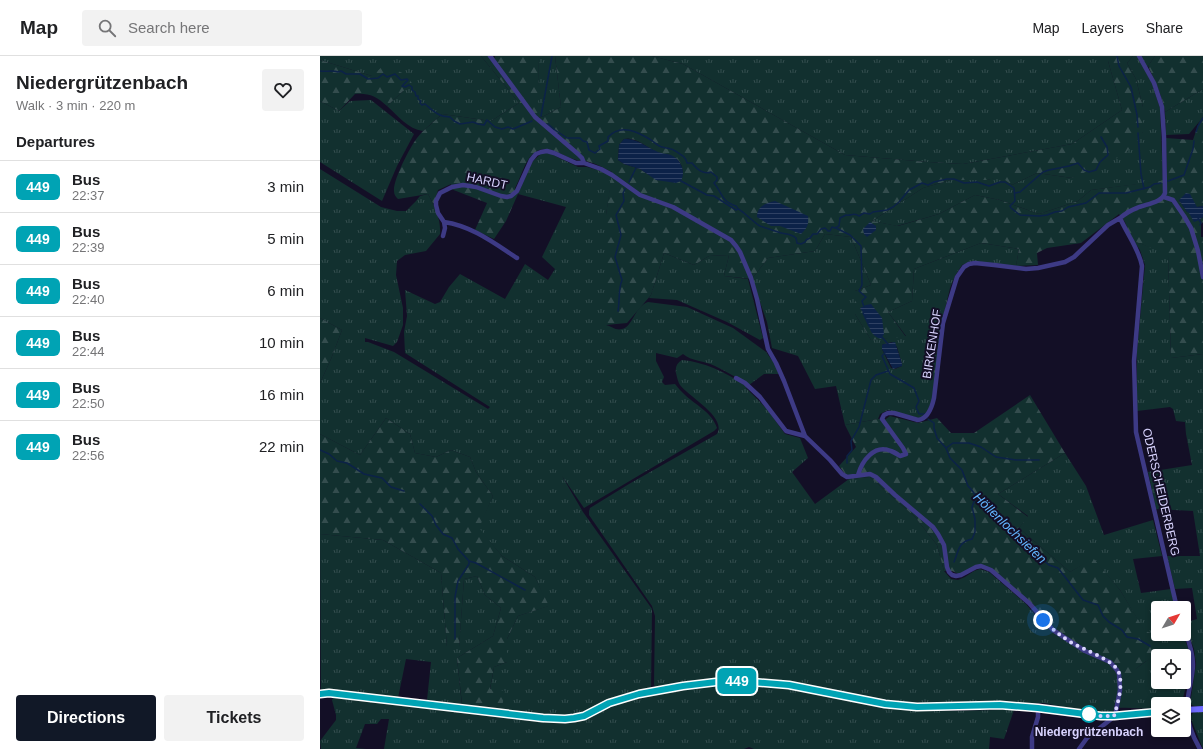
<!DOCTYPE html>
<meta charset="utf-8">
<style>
:root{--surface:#fff;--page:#f2f2f2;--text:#202124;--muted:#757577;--line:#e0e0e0;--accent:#111827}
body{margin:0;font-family:Helvetica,sans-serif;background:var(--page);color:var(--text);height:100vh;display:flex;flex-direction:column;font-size:15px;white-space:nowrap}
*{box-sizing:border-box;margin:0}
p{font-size:13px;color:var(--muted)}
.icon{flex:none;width:22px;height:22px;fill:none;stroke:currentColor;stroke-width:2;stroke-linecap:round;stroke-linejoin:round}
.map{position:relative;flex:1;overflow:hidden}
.details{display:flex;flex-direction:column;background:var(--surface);width:320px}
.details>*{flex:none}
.badge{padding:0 8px;border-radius:6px;font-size:14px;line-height:26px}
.needle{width:26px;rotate:51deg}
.tools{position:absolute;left:831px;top:545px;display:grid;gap:8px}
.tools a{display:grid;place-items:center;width:40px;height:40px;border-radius:4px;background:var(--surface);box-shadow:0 2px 6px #0003;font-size:20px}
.you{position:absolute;width:20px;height:20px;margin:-10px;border:3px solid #fff;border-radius:50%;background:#1a73e8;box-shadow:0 0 0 6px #1a73e833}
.map>.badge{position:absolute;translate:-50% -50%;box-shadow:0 0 0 2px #fff}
h2{padding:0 16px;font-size:15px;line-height:36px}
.round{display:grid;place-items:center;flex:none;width:42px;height:42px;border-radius:4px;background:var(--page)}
.head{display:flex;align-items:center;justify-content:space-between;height:68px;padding:0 16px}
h1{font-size:19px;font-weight:700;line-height:30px}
.button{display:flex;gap:8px;margin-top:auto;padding:8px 16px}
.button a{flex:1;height:46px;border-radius:4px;background:var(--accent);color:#fff;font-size:16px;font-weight:700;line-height:46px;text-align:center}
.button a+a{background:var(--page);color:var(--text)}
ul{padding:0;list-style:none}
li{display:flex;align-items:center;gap:12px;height:52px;padding:0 16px;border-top:1px solid var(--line)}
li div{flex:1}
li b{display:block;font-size:15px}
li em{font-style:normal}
li .badge{min-width:44px;font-weight:700;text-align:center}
header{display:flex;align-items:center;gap:24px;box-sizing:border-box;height:56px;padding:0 20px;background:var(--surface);border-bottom:1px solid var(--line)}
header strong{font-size:19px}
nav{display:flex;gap:22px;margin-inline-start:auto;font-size:14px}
.search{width:280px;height:36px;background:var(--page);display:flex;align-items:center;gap:10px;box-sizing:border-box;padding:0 14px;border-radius:4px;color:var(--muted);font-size:15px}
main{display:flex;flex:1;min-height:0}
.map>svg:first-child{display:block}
.grass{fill:url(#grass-tufts);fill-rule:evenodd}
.forest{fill:url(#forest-firs);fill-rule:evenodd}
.water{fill:url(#water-rules)}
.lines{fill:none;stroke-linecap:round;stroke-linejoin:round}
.stream{stroke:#0c2248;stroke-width:1.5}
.street{stroke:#3d3a85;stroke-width:4.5}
.secondary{stroke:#6f6bff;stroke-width:6}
.line-casing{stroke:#fff;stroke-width:9}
.line{stroke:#00a3b4;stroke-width:6}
.walk{stroke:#d9d4ff;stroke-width:4;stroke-dasharray:0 7.2}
.stop-dot{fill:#fff;stroke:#00a3b4;stroke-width:2}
.labels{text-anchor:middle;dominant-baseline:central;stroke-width:4;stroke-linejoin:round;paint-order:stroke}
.street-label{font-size:12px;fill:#d9d4ff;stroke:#130f26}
.stop-label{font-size:12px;font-weight:bold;fill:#d9d4ff;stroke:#130f26}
.water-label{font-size:13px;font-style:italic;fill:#62b6ff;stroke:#130f26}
</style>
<header>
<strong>Map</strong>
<div class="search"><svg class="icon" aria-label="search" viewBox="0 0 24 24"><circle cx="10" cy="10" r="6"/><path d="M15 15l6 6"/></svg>Search here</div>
<nav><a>Map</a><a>Layers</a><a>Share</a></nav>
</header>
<main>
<section class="details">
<div class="head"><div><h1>Niedergrützenbach</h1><p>Walk · 3 min · 220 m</p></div><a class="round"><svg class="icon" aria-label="heart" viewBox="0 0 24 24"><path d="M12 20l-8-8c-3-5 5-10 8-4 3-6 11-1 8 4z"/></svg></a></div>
<h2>Departures</h2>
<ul>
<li><span class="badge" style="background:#00a3b4;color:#fff">449</span><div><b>Bus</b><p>22:37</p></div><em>3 min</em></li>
<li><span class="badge" style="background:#00a3b4;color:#fff">449</span><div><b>Bus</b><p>22:39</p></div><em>5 min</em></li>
<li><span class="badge" style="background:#00a3b4;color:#fff">449</span><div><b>Bus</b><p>22:40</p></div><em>6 min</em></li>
<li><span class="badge" style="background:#00a3b4;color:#fff">449</span><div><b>Bus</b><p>22:44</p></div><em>10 min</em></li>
<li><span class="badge" style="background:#00a3b4;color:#fff">449</span><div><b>Bus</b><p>22:50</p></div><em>16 min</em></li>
<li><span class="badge" style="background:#00a3b4;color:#fff">449</span><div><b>Bus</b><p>22:56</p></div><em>22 min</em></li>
</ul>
<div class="button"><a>Directions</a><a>Tickets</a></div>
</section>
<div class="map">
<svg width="883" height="693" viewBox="0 0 883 693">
<defs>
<pattern id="grass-tufts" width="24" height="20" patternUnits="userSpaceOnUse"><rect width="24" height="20" fill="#12302f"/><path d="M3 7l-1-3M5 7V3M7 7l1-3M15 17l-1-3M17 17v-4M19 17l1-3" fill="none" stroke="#344d4e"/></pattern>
<pattern id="forest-firs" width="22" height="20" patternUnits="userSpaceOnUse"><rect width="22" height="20" fill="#12302f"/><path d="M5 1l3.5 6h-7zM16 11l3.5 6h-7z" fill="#344d4e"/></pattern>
<pattern id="water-rules" width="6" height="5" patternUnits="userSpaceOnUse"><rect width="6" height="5" fill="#0c2248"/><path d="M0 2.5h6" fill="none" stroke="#2f4163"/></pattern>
</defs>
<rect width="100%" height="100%" fill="#130f26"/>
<path class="grass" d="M0,0H161L199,47L171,65L122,58L103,75C88,73 78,60 67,50L83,35L52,20L0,4Z
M219,0H235L241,51L224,60L217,62Z
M332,0H788V5L802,54L752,88L643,108L608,106L525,99L363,8Z
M813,0H835L828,10L824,13L832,27L840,52L843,125L771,134L758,145L719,158L680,144L655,139L619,158L577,170L552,165L603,132L631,124H667L681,120L692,129L717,117L752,122L823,76V51L816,23L807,7Z
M883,33V61L869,78L846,79L845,56Z
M51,44L94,78L77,110L62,145L0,106V45L19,55L30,45Z
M222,97H229L258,111H267L281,115L292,121L286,159V269C291,270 296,275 302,273C313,271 314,251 328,246L367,251L413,272L446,296L454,307L459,318H444L429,329C418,322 407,316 395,310C385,305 371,305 363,298L357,302L336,297V305L344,321L342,326L345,329L355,328C358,332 361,335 364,338C375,349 392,356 397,372L394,375L264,452L242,420L263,456L332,553L331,635L308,644C350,636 392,627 435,629C478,631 520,643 563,650C606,657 651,654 694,654L684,683L670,681L669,693H434L429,691L424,693H64L69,663H61L57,668H45L36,692L46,693H1L0,685L16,664V659L12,644L14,640L143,655L170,634L174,611L187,606V583L198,560L228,550L215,521L182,500L158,472L173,440L156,416L150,401L131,394L116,401L95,397L90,378L66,362L40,399L0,378V327L11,303L22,274L0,262V113L61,151L77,155H86L96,145L100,140L108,138C115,151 121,163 120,178L106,195L85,199L77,205L76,219L83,252V269L77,286L73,290L45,282V286H48L74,296L168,353L170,351L85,297L84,276L87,260L85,234L115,248L120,246L129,231L140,218L185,243L205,208L228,224L235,213L222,201L246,151L198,138L212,106Z
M505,178L531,181L551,229L535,235V258L551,284L586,280L568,256L592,245L594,213L661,187L699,193L696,210L653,205L642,209L635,220L630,232L622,266L612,344L608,354L602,363L568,354L560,358L558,363L525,369L516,330L495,333L478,300L452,292L447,266L432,223L448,202L495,195ZM572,286L577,291L582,308V310L575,313L571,312L562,293V289L564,288Z
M814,185L848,198L851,302L883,298V650H874L870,648L876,608L874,593L864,567L877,563L872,532L855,533L847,500H880L873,455L836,453L828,416L872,409L866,378L865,366L856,365L853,353L850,351L817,355V295L825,209L820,194Z
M344,197L374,209L389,200L409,199L404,220L428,223L443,282L440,284L407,266L357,244L329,242L331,239Z
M362,304C384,306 405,316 423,328L427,331L426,332L447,353L465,378L480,382L488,402L472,416L495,448L529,423L550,421L595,461L617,489L624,515L631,523L638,524L645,521L654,515L660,513L669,516L706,548L722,567L723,564L794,610L805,624L814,614L832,601L825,576L800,534L773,503L750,516L699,472L708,460L678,438L745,397L766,430L784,479L833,464L842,500L813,503L821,537L851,533L855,552H838V578H863L870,598V614L862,646L861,648H838V653C824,653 811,651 797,652L794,649V654L791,657H781L754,653L724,647H651L595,649L554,643L495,631L445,624L412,623L378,625L343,631H336L334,629L335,560L332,550L269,459V455L270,452L309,428L397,378C407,361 369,341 360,329C358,326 357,321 356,317C355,311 357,307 362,304ZM838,600H864V626H838Z
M0,478L63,484L121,517L127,591H139L144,523L157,520L165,539L181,552L173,580L137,602L142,650L107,644L111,606L86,603L78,642L4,634L1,637Z
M877,655H883V693L871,663C871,658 872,657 877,655Z"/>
<path class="forest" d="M161,0H173L175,2V0H219L218,62L224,60L241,51L235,0H332L363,8L525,99L608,106L643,108L752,88L802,54L788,5V0H813L807,7L816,23L823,51V76L804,99L752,122L717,117L692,129L681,121L667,124H631L603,132L552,165L578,170L619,158L655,139L680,144L719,158L758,145L771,134L847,124L846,82L873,84L879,66L883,61V150L877,151L859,144L867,156H869L879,164L883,161V166L881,168V181H883V298L851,302L848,199L814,185L808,174L805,166L799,158L761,187L727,192L717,197L718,209L696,210L699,193L661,187L594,213L592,245L568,256L586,281L551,284L535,258V235L551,229L531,181L505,178L495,195L448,202L432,223L404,220L409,199L389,200L374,209L344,197L331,239L307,267L286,269V159L292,116C284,112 275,107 266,105C264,104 260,105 257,104C242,101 226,84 212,99C205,105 200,123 195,132L198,138L186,165L174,183L155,174L167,147L131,133V128L118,134L114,149L108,138L78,143C76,141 74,139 74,135C73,124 90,91 97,82C104,73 114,66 122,58L171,65L199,47ZM304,83C306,83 308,82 310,83C321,84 330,94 341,98C348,100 352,99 358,104C363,110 363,114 362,122L329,119L320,113L304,108L298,104L299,89Z
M835,0H883V33L845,56C842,39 835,25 828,10Z
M0,4L52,20L64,9L87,19L94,31L83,35L67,50C56,40 49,37 35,38L19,55L0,45Z
M0,262L22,274L11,303L0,327Z
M710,339L745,397L678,438L708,461L699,472L750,516L773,502L800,534L825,575L831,577L839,589L841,599C826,603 814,613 805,625L794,610L739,579L709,547L671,514L661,510L641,519L632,515H624L617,489L595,461L550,421L529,423L519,410L536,391L525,369L558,363H566L570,360L598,367L617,362L631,377H654Z
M66,362L90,378L95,397L116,401L131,394L150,401L156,416L173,440L159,472L182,500L215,521L229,550L198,560L187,583V606L174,611L170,633L185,635L180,662L143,657L137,602L173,580L181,552L165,539L157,520L144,523L139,592L127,591L121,517L63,484L0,478V378L40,399Z"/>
<path class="water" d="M304,83C316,82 325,90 336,95C341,98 346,97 351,99C361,104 366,115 361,125L356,127L336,124L320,113L304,108L298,104L299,89Z
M866,137L870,138L877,151L883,150V161L879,164L874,166L869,157L867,156L859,144Z
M455,145L488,160C489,169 487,172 481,178L460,170H451L437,161C437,150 446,147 455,145Z
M550,166L556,170V174L547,181L544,178L543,173Z
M551,248L562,262L564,278L561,283C551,280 550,273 547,265C545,260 543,256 540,252L546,249Z
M575,286L582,308V310L573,313L562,293V289L564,288Z"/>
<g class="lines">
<path class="stream" d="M797,0L799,10L811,31L817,59L818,71
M0,15C7,16 12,14 18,16L21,15L26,18H40L48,23L58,22L63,18L67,21L75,18L81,24L87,23L88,24L82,30L85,31L89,29L92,31V34L95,36L96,40H98V43L101,45L100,47L102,49L105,48C110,52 116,59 123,60C125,61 127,60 130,61L134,65L140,68L153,66L158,68L164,69L167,64L175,71L182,73L188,71L193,73L212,65
M221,60L232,0
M228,68L235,74L247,82H260L263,85L267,86L269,94L275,97L280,93L279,90L288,85V81C301,67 318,76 331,84C334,86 338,90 342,91C345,92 348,92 351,93C353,93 363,100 364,101C366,103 366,104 367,107H372C377,113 383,119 391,116L397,121V124L394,127C403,138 401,145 416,150C418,154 422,155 425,158C429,161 436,168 440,170C446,172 452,174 458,176C465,179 469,176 476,182L477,187L481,188L485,186L486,184L490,182L493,178H497L501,173L505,172L508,175H510L512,171L515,172L519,170L520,162L526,159C531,160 534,156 539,160L544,157L550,158L553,156L567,154L573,151L579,146L589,134L602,127L608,129L614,126L627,123H634L644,127L657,126L669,130L680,126H685L694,132L695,145L690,150L691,152L700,159L719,160L727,159L735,156L742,155L748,151L766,147L779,137H806L830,131L834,128L841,127
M876,76L878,70L883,62
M818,77L821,118L824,133
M361,125L387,139L394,140L416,154L418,153
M848,125L864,119L873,93L874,85
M309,126L316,112
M695,137L700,136L723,116L729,114L749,110L758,107L764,114L769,116L776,114L780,106L788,99L787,91L781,81
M878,162L881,167L880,169
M516,172L530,179L541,190L542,229L539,235L546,241L542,245L544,251
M298,255C300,244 298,234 302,224L295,201L301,179L296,159L304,145L303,137L305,133
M543,257L549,270
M561,280L568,288
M565,297L562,300L570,318L594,332L599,345L596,351L599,358H604
M608,363L614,367V372L617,382L626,392L630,402L642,414L648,430L651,433L656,440L672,456L680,461L696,481L704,484L707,490L729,509L738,512L763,544L778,549L783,560L789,566L802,574L807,581L818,583L830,590
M626,392L633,387H649L661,391L676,401L696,404H719
M0,394L9,398L17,405L27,407L44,418L62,422L71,431L84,435
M527,407V400L532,394L531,385L539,371L551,324L556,319L568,315
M100,448L112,460L116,469L123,478L132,482L138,493L149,505L156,507L205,534
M634,506C639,494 638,486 652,483L655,476V463L652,451L656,441
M135,583V541L138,525L149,508V505"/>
<path class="street" d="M170,0L215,61L258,98L262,102L264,107
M819,0L834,27L842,51L844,81L845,137C842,147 825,148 817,152C811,154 805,158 800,162C807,178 819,193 822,210L814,305L816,376L857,552
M844,141L853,144L864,160L871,172L878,195L883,221
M124,166C152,170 174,187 197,202
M123,180L125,172L124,166L118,157L116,149V145L120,137L132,131L143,129L156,131L181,140L187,141L191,140L197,135L211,104L216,98L221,96L227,95L234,97L256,107H264L281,113L292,119L320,139L353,151L411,184L416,190L420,196L431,222L437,243L448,293L456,307L464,325L485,380L510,404L522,418L527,421L550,418L556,421L575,439L613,471L618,478L624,489L627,511L629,516L632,519L636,520L641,519L656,511L661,510L671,514L709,547L733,574L765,595L790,606L797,614L799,618L800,634L795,660L767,682L759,693
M416,322L425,327L440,341L466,375L485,380
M538,419C542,405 554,388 571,395C574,396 577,398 580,400L586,398L583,392L562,363L564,359L568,357H574L598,364C608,363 612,351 614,342L623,267L637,221L644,211L649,208L655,207L674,209L706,213L718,212L745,206L754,201L788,169L800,162
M864,572C868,583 873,596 873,608C873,620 869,631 868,642C865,659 871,678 880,693
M712,693V681L718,661V652"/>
<path class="secondary" d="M0,638L9,637L223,662L245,663L255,662L264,660L298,644L331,635L363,630L395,626L420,625L469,629L565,647L597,651L680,649L718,652L781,660H795L838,656
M864,654L883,653"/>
</g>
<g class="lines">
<defs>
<path id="line" d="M0,638L9,637L223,662L245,663L254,662L264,660L289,647L319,638L363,630L396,626L420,625L469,629L565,648L597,651L680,649L718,652L781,660H794L838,656"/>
</defs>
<use href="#line" class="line-casing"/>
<use href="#line" class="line"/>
<path class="walk" d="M723,564C732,573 741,580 752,587C764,594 795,604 799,617C803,630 798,647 794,660H781L769,658"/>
</g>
<circle class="stop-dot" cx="769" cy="658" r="8"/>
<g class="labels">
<g class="street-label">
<text transform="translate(167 125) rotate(12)">HARDT</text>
<text transform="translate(612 288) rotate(-81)">BIRKENHOF</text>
<text transform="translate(841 436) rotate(77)">ODERSCHEIDERBERG</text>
</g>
<g class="stop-label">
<text x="769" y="676">Niedergrützenbach</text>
</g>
<g class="water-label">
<text transform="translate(690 472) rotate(44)">Höllenlochsiefen</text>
</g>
</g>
</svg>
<div class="tools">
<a><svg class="needle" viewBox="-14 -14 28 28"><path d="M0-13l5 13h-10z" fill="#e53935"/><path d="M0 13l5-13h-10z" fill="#757577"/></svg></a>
<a><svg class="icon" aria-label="locate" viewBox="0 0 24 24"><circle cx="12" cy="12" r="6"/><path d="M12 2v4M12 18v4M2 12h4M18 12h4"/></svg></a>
<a><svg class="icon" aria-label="layers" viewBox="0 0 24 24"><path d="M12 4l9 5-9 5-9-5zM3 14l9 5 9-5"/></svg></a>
</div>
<div class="you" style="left:723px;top:564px"></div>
<b class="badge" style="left:417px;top:625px;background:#00a3b4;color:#fff">449</b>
</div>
</main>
